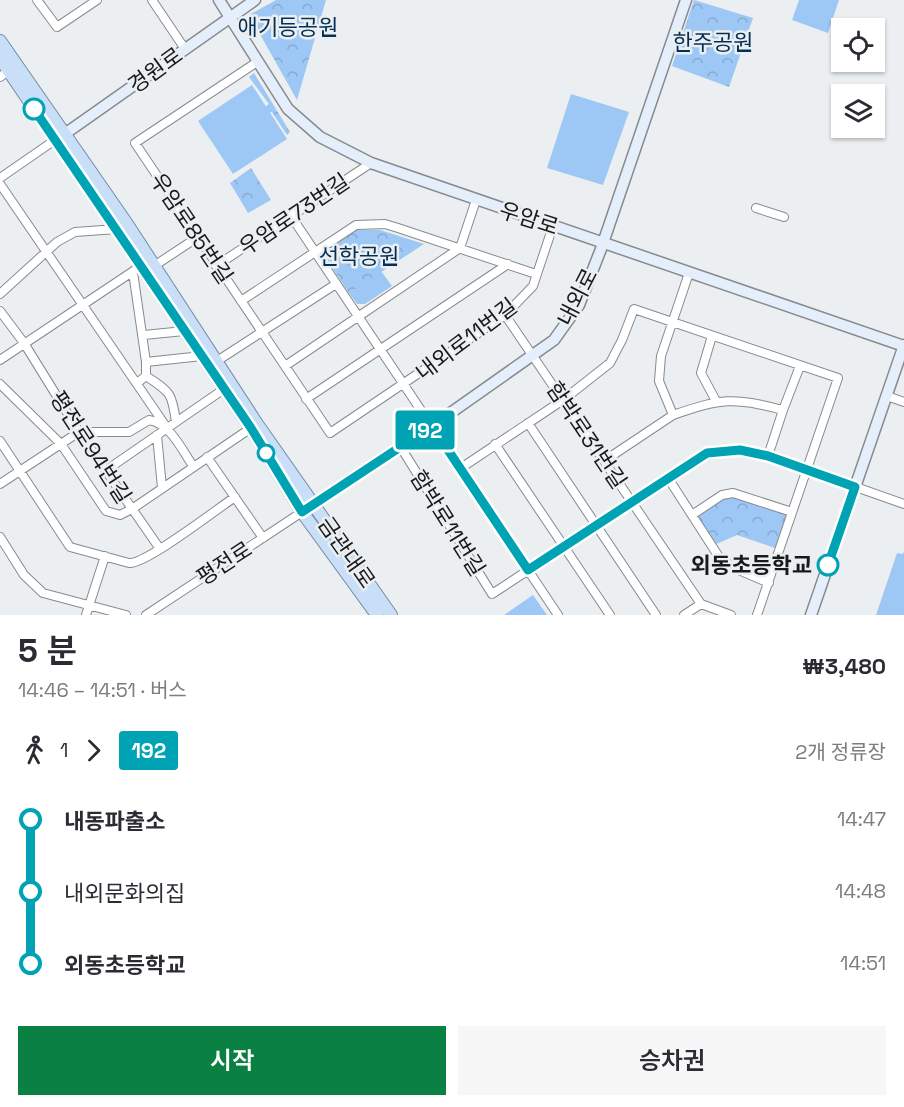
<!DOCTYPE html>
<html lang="ko">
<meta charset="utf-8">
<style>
:root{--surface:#fff;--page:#f7f7f7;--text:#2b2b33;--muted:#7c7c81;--accent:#0b8043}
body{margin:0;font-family:"Space Grotesk","Noto Sans KR",sans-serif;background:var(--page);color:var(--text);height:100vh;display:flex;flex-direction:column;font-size:22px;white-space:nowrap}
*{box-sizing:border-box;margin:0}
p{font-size:20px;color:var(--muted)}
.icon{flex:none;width:33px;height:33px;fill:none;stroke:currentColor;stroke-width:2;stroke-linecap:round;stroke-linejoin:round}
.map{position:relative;height:615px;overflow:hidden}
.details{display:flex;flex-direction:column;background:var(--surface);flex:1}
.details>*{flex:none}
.badge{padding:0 12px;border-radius:4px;font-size:21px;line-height:39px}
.tools{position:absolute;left:831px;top:18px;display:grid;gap:12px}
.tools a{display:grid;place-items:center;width:54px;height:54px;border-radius:0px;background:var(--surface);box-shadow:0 2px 4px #0004;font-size:30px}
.map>.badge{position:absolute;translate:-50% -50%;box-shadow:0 0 0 3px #fff}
.legs{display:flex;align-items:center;gap:9px;height:66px;padding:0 18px;font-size:20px}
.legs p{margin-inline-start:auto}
.overview{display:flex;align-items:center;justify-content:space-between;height:102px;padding:0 18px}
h1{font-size:33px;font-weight:600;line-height:45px}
.cta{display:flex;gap:12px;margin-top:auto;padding:12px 18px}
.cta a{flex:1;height:69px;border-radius:0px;background:var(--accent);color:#fff;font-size:24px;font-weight:600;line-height:69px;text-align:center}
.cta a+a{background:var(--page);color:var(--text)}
ul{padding:0 18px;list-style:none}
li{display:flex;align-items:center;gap:21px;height:72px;font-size:22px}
li i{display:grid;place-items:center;width:9px;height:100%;margin:0 8px;background:currentColor}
li i::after{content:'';width:15px;height:15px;margin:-8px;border:4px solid;border-radius:50%;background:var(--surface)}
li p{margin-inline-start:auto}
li:first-child i{background:linear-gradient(#0000 50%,currentColor 0)}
li:last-child i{background:linear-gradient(currentColor 50%,#0000 0)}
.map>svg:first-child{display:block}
.grass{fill:#9dc7f4}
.park{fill:url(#park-crowns)}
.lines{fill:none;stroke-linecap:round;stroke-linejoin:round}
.street-casing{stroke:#888a8d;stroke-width:10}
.secondary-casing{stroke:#888a8d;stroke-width:13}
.primary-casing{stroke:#748ca7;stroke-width:14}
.street{stroke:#fff;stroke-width:8}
.secondary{stroke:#e4effb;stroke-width:10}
.primary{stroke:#c9dff8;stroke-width:12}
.line-1-casing{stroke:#fff;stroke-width:14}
.line-1{stroke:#00a3b4;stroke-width:9}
.stop-1-dot{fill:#fff;stroke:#00a3b4;stroke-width:3}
.labels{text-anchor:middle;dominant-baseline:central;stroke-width:5;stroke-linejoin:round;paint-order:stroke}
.park-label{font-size:22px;fill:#052f54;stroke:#eceff1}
.street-label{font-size:22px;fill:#18191a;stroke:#eceff1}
.stop-label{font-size:22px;font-weight:bold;fill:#18191a;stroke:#eceff1;text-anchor:end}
</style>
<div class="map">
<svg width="904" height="615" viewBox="0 0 904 615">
<defs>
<pattern id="park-crowns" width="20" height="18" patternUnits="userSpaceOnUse" patternTransform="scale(1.5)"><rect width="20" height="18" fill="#9dc7f4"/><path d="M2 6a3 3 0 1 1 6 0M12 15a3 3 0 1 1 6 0" fill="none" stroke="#86aad1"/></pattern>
</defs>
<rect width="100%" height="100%" fill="#eceff1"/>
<path class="grass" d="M799,0H839L828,33L792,20Z
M252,85L287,139L233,174L198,121Z
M571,94L629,112L603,185L547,168Z
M381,271L392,286L365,304H357L349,293Z
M904,551V615H876L897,553L903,554Z
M533,595L547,615H504Z"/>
<path class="park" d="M276,0H326L297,100L249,15Z
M694,0L753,18L729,87L672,66Z
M254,73L290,132L287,135L272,112L269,113L265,107L269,104L249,77Z
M251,168L271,200L248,213L230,183Z
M354,230H380L424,244L349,293L321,251Z
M736,497L789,512L778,549L737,535L714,545L698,520L699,513L726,498Z"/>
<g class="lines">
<defs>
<path id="street" d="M37,0L57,27L97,0
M152,0L185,49
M257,62L135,143L330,433L505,315L533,286L553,226
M0,77L8,71
M0,178L55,140
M0,184L167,428
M756,208L784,217
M291,216L558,615
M154,266L198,237
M216,266L371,163
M133,272L146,362V376L137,383
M0,294L57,242L75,232L117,229
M241,301L356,225L385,224L398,228L536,274
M0,311L24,343L79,432L160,549
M505,315L701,604L731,615
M144,335L184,331
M712,336L701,373L716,401
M0,360L141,266
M217,361L336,284
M146,362L202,356
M285,366L460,248L476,200
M146,376C170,392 172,392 176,422
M0,384L61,444L106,511L120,515L132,509L251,428
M887,396L904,402
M306,399L508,264
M673,415C723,398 732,397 783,410L800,366
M528,423L656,615
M157,435L162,488
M0,441L70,547L129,563C145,565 217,509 235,497
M495,444L610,615
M400,446L492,594L707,453L740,450L768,456L904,504
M768,456L783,410
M207,457L263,538
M604,461L673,415L659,381L661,356L689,273
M461,468L563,400L610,363L622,340L634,309L838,378L757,615
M105,471L224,389
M668,478L719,557L734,568L769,583
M0,484L79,432H129L149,420C170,423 182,450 193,466
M692,515L722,495L733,493L792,512
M0,537L24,575L43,593L126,615
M86,615L105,556
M146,615L302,512
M684,615L701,604"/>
<path id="secondary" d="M219,0L288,109L320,137L371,163L904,346
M59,138L255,0
M302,512L432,426L554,340L579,305L601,249L686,0
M811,615L904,345"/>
<path id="primary" d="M0,41L127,224L257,424L391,615
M0,58L251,428L302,512L377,615"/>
</defs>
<use href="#street" class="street-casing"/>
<use href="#secondary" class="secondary-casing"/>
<use href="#primary" class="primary-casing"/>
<use href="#street" class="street"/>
<use href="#secondary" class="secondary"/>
<use href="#primary" class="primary"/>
</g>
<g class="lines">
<defs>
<path id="line-1" d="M34,109L251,428L302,512L432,426L528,570L707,453L740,450L768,456L855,487L828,565"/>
</defs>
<use href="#line-1" class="line-1-casing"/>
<use href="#line-1" class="line-1"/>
</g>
<g class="stop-1-dot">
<circle cx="34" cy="109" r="10"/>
<circle cx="266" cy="453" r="8"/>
<circle cx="828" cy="565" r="10"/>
</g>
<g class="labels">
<g class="park-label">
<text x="288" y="27">애기등공원</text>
<text x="713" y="42">한주공원</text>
<text x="359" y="256">선학공원</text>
</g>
<g class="street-label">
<text transform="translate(155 70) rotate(-36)">경원로</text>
<text transform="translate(294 214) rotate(-34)">우암로73번길</text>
<text transform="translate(529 218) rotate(18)">우암로</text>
<text transform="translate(192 228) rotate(56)">우암로85번길</text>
<text transform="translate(577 297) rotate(-63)">내외로</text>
<text transform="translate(466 339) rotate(-37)">내외로11번길</text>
<text transform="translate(587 435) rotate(56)">함박로31번길</text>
<text transform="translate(91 447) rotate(57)">평전로94번길</text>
<text transform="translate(448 523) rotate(58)">함박로11번길</text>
<text transform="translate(347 552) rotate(55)">금관대로</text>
<text transform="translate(224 563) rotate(-33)">평전로</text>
</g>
<g class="stop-label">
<text x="812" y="565">외동초등학교</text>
</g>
</g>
</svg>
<div class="tools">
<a><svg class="icon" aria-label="locate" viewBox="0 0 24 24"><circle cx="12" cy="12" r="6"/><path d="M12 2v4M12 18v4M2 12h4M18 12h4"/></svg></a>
<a><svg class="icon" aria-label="layers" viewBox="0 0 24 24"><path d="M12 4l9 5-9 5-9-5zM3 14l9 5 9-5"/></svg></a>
</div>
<b class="badge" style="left:425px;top:430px;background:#00a3b4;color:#fff">192</b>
</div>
<section class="details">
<div class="overview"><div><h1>5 분</h1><p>14:46 – 14:51 · 버스</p></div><b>₩3,480</b></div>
<div class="legs"><svg class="icon" aria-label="walk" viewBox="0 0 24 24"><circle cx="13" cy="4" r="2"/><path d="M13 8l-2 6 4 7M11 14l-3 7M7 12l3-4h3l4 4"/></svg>1<svg class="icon" aria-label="forward" viewBox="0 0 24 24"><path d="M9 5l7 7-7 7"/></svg><b class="badge" style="background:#00a3b4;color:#fff">192</b><p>2개 정류장</p></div>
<ul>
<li><i style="color:#00a3b4"></i><b>내동파출소</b><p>14:47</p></li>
<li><i style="color:#00a3b4"></i><span>내외문화의집</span><p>14:48</p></li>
<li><i style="color:#00a3b4"></i><b>외동초등학교</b><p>14:51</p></li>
</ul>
<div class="cta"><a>시작</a><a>승차권</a></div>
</section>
